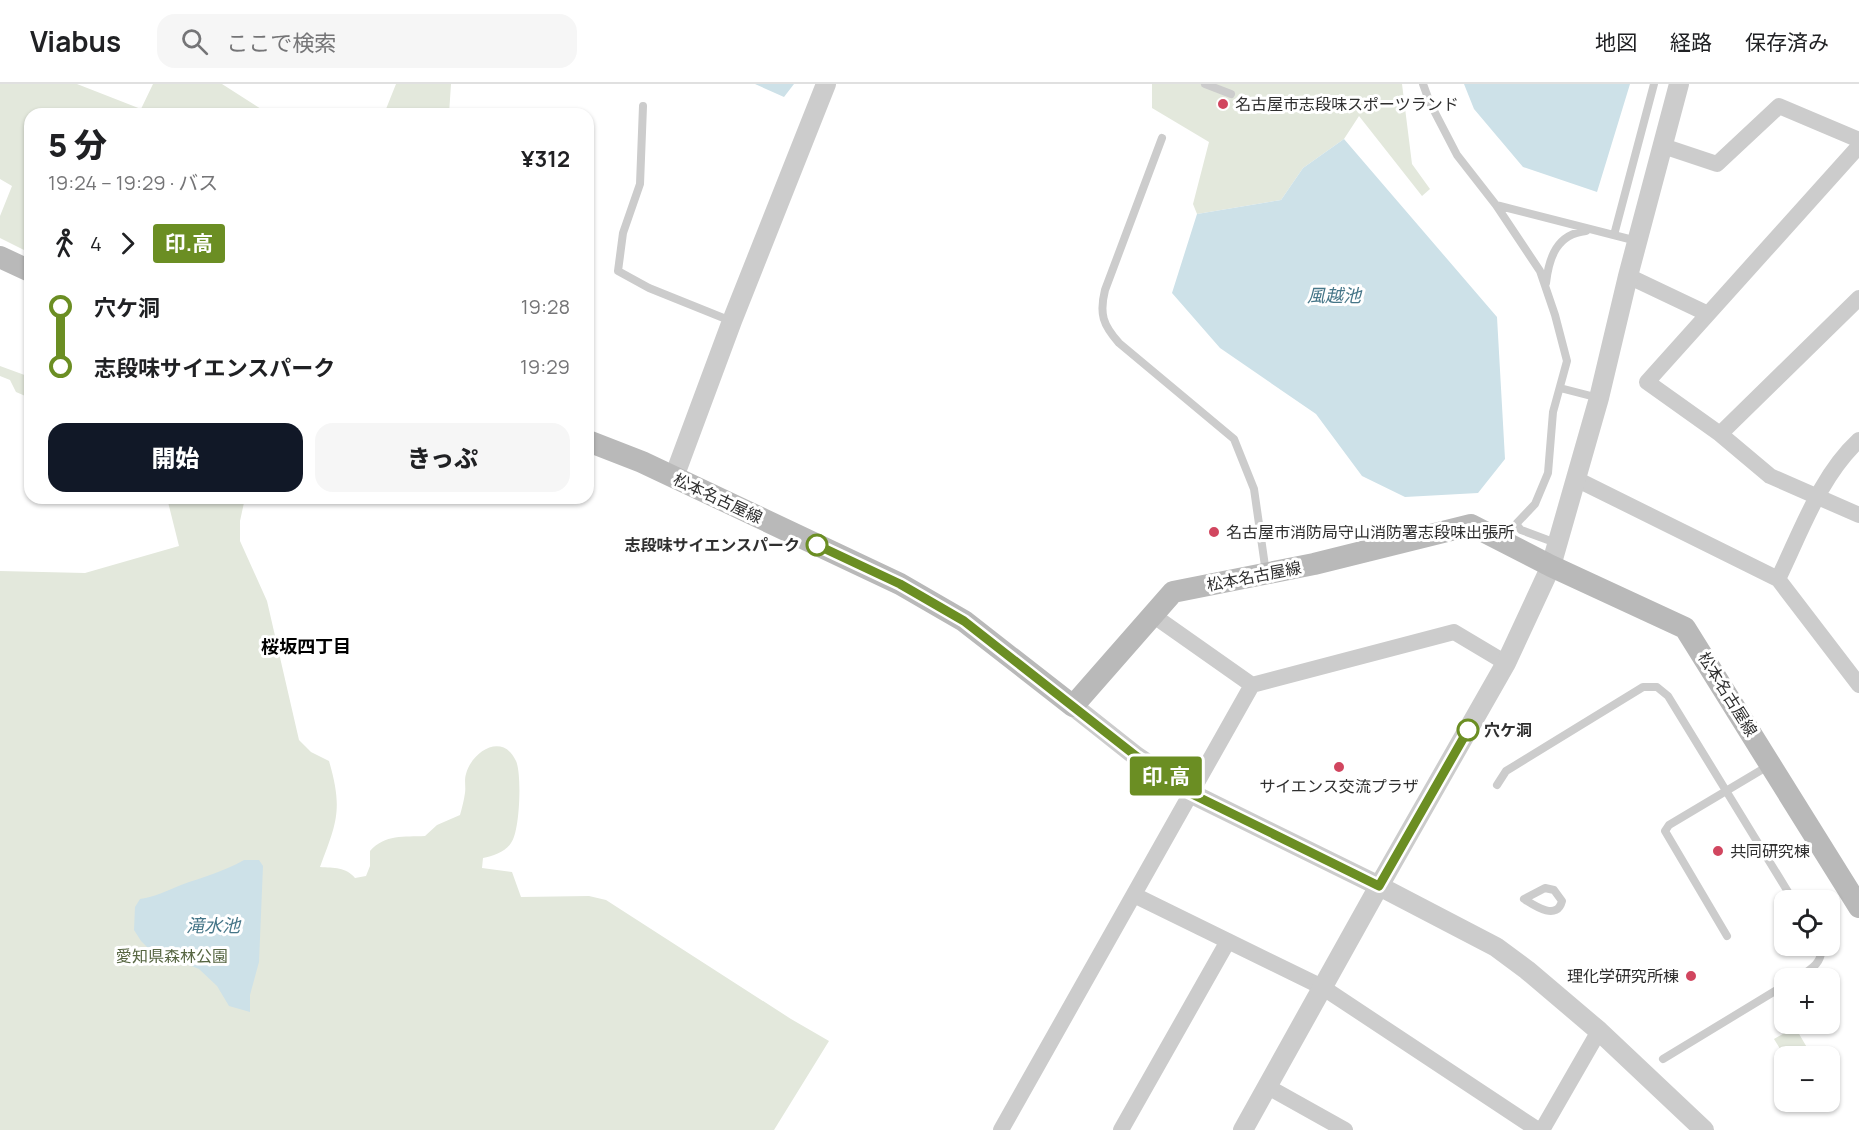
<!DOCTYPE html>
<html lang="ja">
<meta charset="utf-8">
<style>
:root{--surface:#fff;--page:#f6f6f6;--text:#202124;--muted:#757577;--line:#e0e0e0;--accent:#111827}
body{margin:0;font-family:Manrope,"Noto Sans JP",sans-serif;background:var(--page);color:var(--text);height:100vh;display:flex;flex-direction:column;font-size:22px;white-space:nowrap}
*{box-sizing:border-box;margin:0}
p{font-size:20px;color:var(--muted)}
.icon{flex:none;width:33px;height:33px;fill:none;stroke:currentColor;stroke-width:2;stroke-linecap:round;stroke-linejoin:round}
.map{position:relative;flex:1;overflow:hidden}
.drawer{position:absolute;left:24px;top:24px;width:570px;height:396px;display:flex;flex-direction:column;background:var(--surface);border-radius:18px;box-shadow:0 2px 4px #0004}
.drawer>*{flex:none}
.badge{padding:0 12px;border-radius:4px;font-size:21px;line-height:39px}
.controls{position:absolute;left:1774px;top:806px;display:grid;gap:12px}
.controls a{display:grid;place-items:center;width:66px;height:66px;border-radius:12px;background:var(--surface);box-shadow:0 2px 4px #0004;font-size:30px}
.map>.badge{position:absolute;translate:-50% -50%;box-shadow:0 0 0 3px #fff}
.legs{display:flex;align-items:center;gap:9px;height:66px;padding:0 24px;font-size:20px}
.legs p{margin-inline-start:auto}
.headline{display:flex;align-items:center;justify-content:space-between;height:102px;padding:0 24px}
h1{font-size:33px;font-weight:800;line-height:45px}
.action{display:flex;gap:12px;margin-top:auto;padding:12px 24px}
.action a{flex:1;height:69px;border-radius:18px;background:var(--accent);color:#fff;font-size:24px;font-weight:800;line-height:69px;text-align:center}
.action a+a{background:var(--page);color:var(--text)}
ul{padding:0 24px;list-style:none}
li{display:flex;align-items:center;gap:21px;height:60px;font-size:22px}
li i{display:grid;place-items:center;width:9px;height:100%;margin:0 8px;background:currentColor}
li i::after{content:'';width:15px;height:15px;margin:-8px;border:4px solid;border-radius:50%;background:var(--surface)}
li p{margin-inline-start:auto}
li:first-child i{background:linear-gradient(#0000 50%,currentColor 0)}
li:last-child i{background:linear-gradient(currentColor 50%,#0000 0)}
header{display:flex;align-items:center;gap:36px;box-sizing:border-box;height:84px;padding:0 30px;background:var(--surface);border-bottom:2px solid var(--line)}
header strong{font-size:28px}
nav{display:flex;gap:33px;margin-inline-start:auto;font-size:21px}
.search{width:420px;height:54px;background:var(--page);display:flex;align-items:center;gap:15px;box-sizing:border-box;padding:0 21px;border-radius:18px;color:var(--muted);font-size:22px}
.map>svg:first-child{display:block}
.green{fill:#e3e8dc}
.water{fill:#cde1e8}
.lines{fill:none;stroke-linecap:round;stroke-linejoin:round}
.service{stroke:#ccc;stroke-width:8}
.minor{stroke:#ccc;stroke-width:16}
.tertiary{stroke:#ccc;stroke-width:20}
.secondary{stroke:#b9b9b9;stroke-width:22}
.line-1-casing{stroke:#fff;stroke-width:14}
.line-1{stroke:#6b8e23;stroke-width:9}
.poi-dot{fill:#d1465f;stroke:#fff;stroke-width:2}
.stop-1-dot{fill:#fff;stroke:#6b8e23;stroke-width:3}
.labels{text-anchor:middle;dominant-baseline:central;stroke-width:6;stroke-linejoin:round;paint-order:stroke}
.poi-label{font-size:16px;fill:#2f2f2f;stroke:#fff;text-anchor:start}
.street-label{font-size:16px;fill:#2f2f2f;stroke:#fff}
.stop-label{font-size:16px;font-weight:bold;fill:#2f2f2f;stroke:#fff;text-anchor:end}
.park-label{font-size:16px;fill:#576642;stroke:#fff}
.water-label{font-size:18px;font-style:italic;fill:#467688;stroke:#fff}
.neighbourhood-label{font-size:18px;font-weight:bold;fill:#000;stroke:#fff}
</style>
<header>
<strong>Viabus</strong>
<div class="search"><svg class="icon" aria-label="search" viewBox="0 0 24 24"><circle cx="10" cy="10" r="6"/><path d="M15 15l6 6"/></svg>ここで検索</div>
<nav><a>地図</a><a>経路</a><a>保存済み</a></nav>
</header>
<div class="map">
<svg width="1859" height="1046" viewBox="0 0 1859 1046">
<rect width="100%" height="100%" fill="#fff"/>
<path class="green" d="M0,0H77L141,25L153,0H222L269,30H30V169L0,154V132L12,102L0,95Z
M396,0H451L449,30H384Z
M1152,0H1402L1412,80L1430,105L1422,112L1359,32L1344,55L1303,84L1281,116L1197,130L1193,120L1209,58L1152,24Z
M0,282L30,293V314L16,308L10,296L0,292Z
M167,414H245L240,437V457L267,517L299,656L311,668L329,677C343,725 337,738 320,783C334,784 346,783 355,794L366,792L370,782V767C385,750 404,753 425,752L437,741L460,731C462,724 464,716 465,709C466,703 464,696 466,690C472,667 503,648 516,677C522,690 520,748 511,759C505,768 493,772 483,774L482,784L512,788L521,813L589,812L606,816L791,935L829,957L774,1046H0V487L85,489L179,462Z
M1795,943L1812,972L1785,973L1774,955Z"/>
<path class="water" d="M755,0H794L784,13Z
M1464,0H1630L1597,108L1523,83L1474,25Z
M1344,55L1497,233L1505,375L1478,409L1405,413L1362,392L1316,330L1220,264L1172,209L1197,130L1281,116L1303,84Z
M244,776H259L263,782L259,878L250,911V928L229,922L217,902L199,885L149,865L141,857L134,846L135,823L140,815C155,813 166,807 181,801C203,793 223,788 244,776Z"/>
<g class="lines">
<path class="service" d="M1205,0L1231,10
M1423,0L1430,19L1457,71L1496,121L1637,157
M643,22L640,100L623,149L618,187L649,204L731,237
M1162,54L1105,206C1099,230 1103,241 1119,259L1234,355L1254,405L1266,489
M1496,121L1540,187L1555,231L1567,277L1553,328L1548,389L1535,420L1516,440L1521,446L1556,459
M1614,151L1654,0
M1546,199C1549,173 1557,150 1586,147
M1560,304L1599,314
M1497,701L1506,687L1643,603H1657L1668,612L1793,816
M1545,804L1554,806L1562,817C1557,837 1535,822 1524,815Z
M1727,852L1665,747L1669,741L1768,682
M1797,894C1810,886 1825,878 1820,861
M1663,975L1785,901"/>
<path class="minor" d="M1663,62L1717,80L1779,22L1859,56
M1859,62L1647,298L1720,350L1770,392L1859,431
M1628,192L1708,230
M1720,350L1859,214
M1576,395L1778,495L1859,601
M1778,495C1801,448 1820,392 1859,356
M1154,532L1252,601
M1134,811L1322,903L1538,1046
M1268,1003L1345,1046
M1001,1046L1252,601L1454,548L1506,579
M1121,1046L1228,857
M1542,1046L1599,947"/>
<path class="tertiary" d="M674,393L732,237L826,0
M1073,622L1136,672L1190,709L1379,802L1506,579L1551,482L1599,314L1628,192L1679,0
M1243,1046L1379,802L1496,863L1527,886L1599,947L1704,1046"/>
<path class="secondary" d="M0,173L30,187
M588,357L642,378L900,500L964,537L1073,622L1173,508L1314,480L1471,441L1551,482L1685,544L1859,823"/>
</g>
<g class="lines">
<defs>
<path id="line-1" d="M817,461L900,500L964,537L1136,672L1190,709L1379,802L1468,646"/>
</defs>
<use href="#line-1" class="line-1-casing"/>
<use href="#line-1" class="line-1"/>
</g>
<g class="poi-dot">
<circle cx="1223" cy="20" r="6"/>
<circle cx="1214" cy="448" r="6"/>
<circle cx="1339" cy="683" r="6"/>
<circle cx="1718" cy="767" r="6"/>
<circle cx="1691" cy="892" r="6"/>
</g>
<g class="stop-1-dot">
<circle cx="817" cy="461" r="10"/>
<circle cx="1468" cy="646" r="10"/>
</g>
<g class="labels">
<g class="poi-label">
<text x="1235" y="20">名古屋市志段味スポーツランド</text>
<text x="1226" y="448">名古屋市消防局守山消防署志段味出張所</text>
<text x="1339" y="702" text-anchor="middle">サイエンス交流プラザ</text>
<text x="1730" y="767">共同研究棟</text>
<text x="1679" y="892" text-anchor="end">理化学研究所棟</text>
</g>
<g class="street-label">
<text transform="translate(718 414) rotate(25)">松本名古屋線</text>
<text transform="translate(1254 492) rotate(-11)">松本名古屋線</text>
<text transform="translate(1728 610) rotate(58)">松本名古屋線</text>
</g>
<g class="stop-label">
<text x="800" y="461">志段味サイエンスパーク</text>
<text x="1484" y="646" text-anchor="start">穴ケ洞</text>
</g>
<g class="park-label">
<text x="172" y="872">愛知県森林公園</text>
</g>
<g class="water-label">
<text x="1334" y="211">風越池</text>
<text x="213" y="841">滝水池</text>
</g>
<g class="neighbourhood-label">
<text x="306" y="562">桜坂四丁目</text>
</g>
</g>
</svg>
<div class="controls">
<a><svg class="icon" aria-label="locate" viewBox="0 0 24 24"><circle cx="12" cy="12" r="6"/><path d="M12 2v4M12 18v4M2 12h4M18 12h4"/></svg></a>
<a>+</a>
<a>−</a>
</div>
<b class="badge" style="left:1166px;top:692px;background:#6b8e23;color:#fff">印.高</b>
<section class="drawer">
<div class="headline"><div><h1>5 分</h1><p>19:24 – 19:29 · バス</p></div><b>¥312</b></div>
<div class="legs"><svg class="icon" aria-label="walk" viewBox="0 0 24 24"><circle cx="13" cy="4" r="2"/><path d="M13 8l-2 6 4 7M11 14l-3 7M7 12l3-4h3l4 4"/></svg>4<svg class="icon" aria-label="forward" viewBox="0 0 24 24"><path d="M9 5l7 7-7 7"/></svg><b class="badge" style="background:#6b8e23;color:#fff">印.高</b></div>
<ul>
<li><i style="color:#6b8e23"></i><b>穴ケ洞</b><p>19:28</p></li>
<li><i style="color:#6b8e23"></i><b>志段味サイエンスパーク</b><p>19:29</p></li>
</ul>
<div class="action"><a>開始</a><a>きっぷ</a></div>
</section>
</div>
